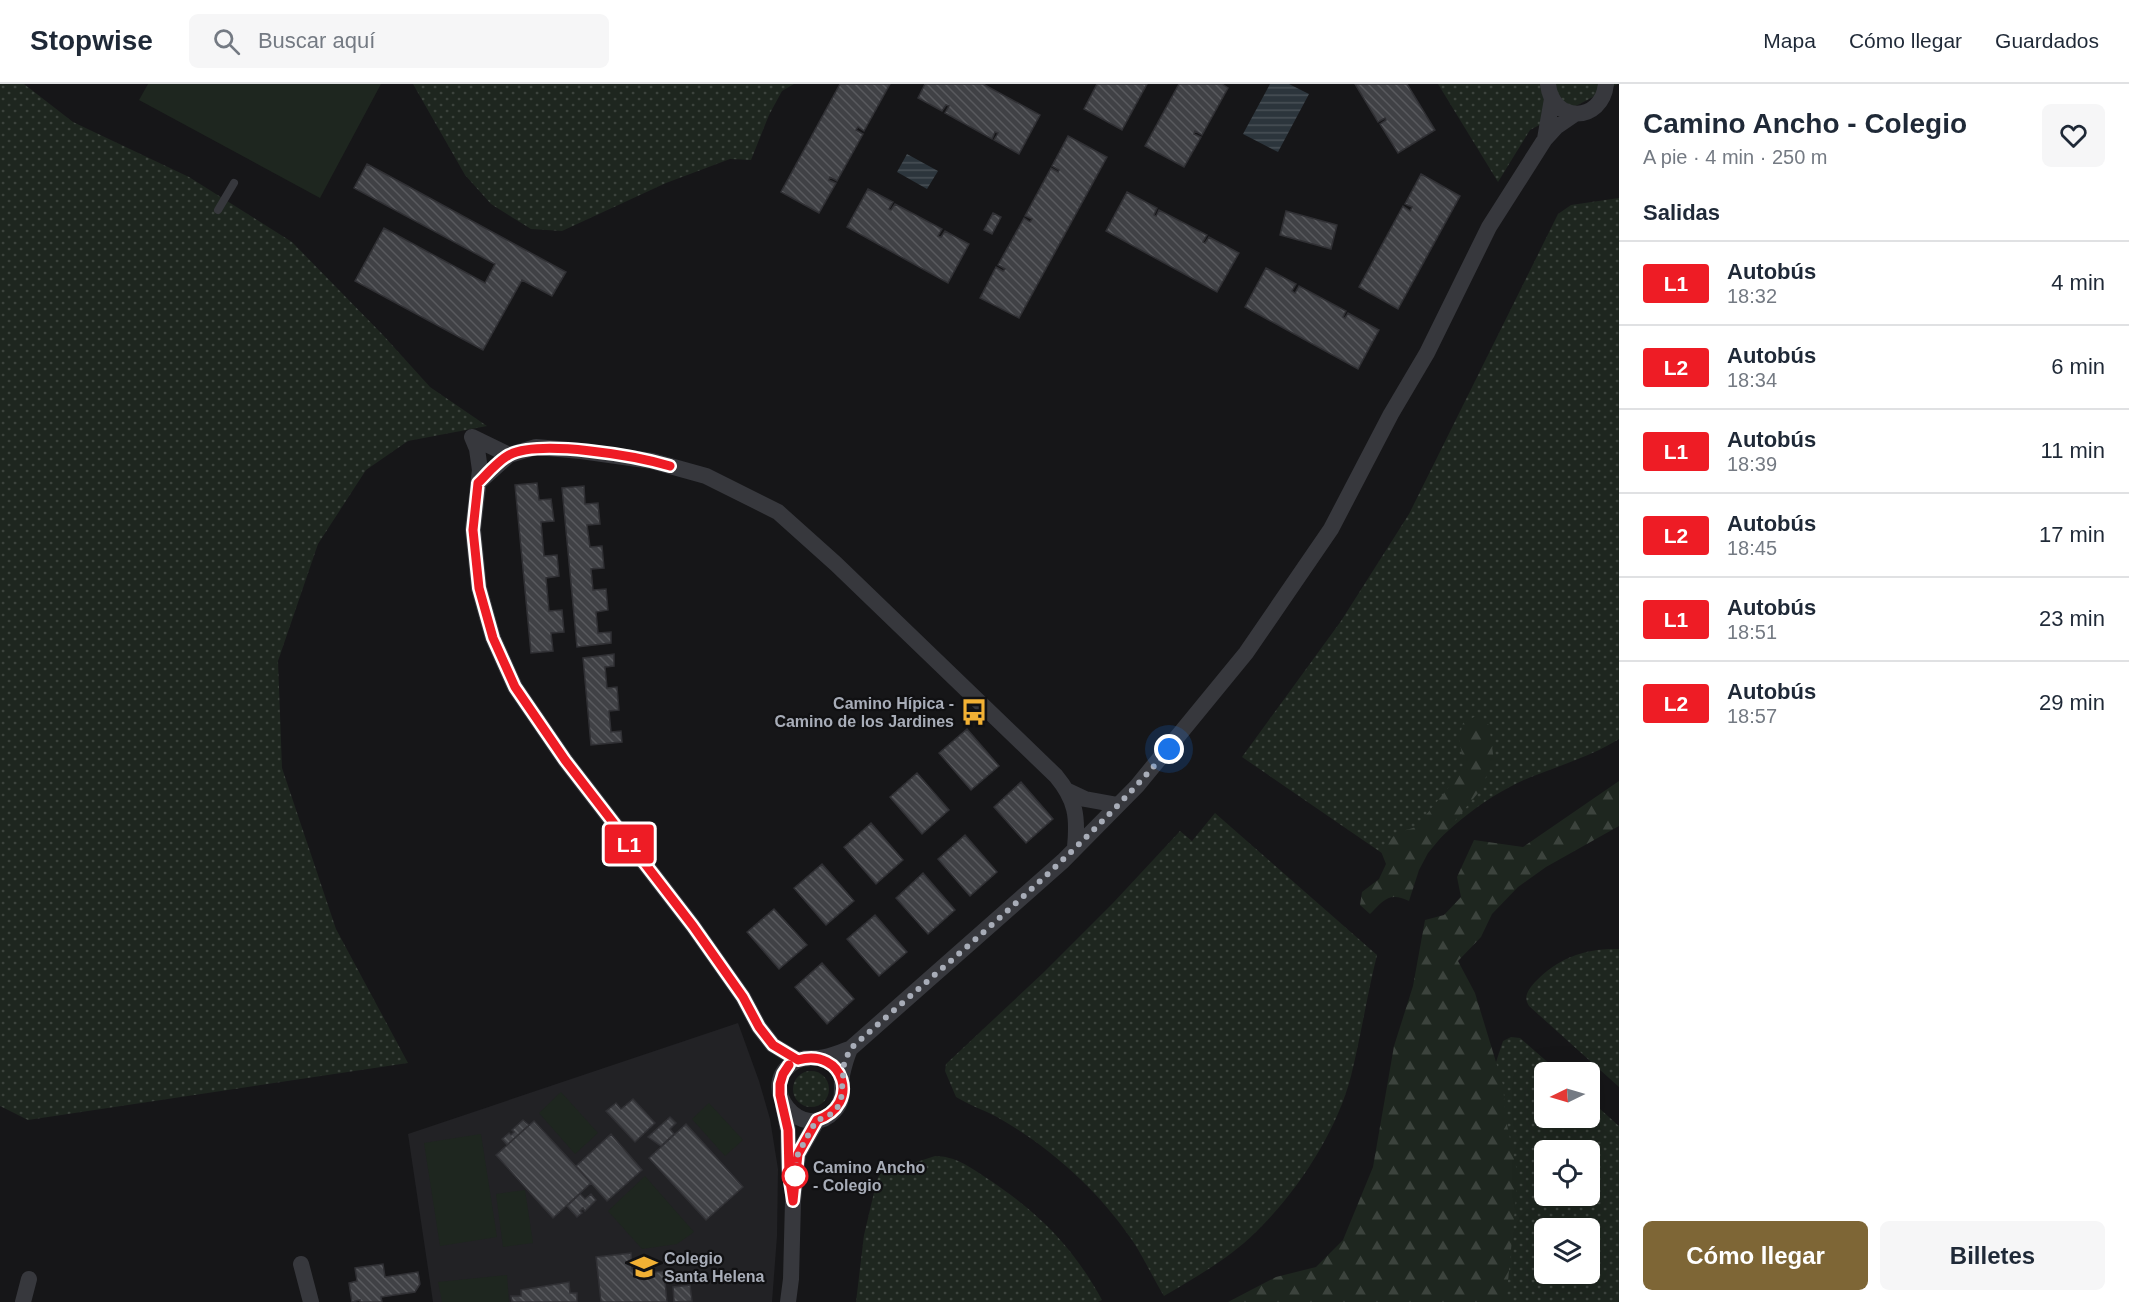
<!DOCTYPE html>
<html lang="es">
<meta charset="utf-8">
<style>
:root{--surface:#fff;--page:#f6f6f7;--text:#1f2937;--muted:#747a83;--line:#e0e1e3;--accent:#7e6636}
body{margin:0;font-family:Arial,sans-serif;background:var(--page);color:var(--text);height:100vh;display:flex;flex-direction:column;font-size:22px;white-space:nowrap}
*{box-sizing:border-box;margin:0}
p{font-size:20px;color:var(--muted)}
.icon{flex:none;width:33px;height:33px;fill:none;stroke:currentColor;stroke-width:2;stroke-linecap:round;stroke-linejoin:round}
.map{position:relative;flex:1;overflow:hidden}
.drawer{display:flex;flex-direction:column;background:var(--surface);width:510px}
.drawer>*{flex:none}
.badge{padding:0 12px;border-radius:4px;font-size:21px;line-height:39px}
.needle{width:39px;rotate:265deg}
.controls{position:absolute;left:1534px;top:978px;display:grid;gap:12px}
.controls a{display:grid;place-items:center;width:66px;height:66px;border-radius:9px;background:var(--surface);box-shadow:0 6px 24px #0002;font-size:30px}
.you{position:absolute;width:30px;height:30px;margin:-15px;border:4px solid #fff;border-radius:50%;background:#1a73e8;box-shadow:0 0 0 9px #1a73e833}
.map>.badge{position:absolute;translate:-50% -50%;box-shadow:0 0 0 3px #fff}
h2{padding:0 24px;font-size:22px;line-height:54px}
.round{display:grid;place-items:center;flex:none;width:63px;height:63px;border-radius:9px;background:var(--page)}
.headline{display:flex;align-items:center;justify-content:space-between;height:102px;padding:0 24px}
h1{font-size:28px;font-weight:700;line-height:45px}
.button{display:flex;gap:12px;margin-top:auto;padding:12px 24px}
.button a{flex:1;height:69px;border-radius:9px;background:var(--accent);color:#fff;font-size:24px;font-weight:700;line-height:69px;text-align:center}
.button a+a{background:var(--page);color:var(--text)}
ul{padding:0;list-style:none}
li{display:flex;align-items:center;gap:18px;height:84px;padding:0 24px;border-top:2px solid var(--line)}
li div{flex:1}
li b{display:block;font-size:22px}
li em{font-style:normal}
li .badge{min-width:66px;font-weight:700;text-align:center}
header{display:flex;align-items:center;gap:36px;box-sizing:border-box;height:84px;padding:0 30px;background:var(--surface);border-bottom:2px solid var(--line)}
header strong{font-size:28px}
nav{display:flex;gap:33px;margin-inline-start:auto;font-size:21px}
.search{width:420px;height:54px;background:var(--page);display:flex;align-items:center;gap:15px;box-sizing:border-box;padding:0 21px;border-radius:9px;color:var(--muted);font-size:22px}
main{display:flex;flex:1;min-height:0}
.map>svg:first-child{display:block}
.built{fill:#222225}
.grass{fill:url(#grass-dots);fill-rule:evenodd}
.forest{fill:url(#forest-firs)}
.pitch{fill:#1e261f}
.water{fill:url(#water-rules)}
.building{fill:url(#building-back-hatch);stroke:#303034;stroke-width:1.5}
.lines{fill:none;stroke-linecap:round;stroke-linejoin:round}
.lane{stroke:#37383d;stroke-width:8}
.street{stroke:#37383d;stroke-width:16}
.line-casing{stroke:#fff;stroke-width:14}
.line{stroke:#ee1c25;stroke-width:9}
.walk{stroke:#a8adb8;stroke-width:6;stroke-dasharray:0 10.8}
.stop-dot{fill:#fff;stroke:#ee1c25;stroke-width:3}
.labels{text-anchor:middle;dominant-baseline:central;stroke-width:4.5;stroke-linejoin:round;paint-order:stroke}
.poi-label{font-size:16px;font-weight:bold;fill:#a8adb8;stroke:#111113;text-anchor:end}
.stop-label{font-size:16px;font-weight:bold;fill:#a8adb8;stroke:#111113;text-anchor:start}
</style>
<header>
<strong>Stopwise</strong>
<div class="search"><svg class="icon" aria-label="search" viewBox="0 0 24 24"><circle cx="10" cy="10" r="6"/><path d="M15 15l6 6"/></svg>Buscar aquí</div>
<nav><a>Mapa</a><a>Cómo llegar</a><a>Guardados</a></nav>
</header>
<main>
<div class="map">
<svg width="1619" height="1218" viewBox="0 0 1619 1218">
<defs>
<pattern id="grass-dots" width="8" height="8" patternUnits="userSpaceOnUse" patternTransform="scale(1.5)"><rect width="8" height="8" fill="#1e261f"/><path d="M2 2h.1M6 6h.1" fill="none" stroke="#3c433d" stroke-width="1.8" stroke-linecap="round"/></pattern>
<pattern id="forest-firs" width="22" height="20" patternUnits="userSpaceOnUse" patternTransform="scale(1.5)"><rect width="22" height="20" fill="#1e261f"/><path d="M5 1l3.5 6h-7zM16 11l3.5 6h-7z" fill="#3c433d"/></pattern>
<pattern id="water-rules" width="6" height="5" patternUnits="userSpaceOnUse" patternTransform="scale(1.5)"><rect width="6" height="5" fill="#2c353c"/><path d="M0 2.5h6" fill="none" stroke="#485056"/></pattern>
<pattern id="building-back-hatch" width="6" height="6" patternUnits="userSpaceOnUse" patternTransform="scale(1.5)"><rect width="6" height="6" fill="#404145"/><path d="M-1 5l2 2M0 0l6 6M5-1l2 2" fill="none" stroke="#595a5e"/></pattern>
</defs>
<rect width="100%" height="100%" fill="#161618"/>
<path class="built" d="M738,939L759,997L770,1035L778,1085L777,1152L772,1218H433L408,1050Z"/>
<path class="grass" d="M0,0H24L73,38L189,93L292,158L383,251L430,303L487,342L408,357L366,386L318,460L278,577L282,684L336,845L408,979L28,1036L0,1022Z
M413,0H794L782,7L769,31L751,76L730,75L666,99L562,147L531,145L491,120L465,91Z
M1438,0H1618L1530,46L1498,98Z
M1619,114V655C1592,672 1561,681 1531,693C1487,711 1437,750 1411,789L1242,673L1341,537L1409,430L1558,130L1571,121Z
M1215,729L1377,871C1367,911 1361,952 1351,992C1337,1047 1298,1107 1257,1147C1230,1174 1196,1193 1164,1212C1153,1194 1144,1174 1132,1156C1098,1106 1050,1063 997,1033C984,1026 969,1021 956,1013L945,987L946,980L1043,889L1113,819L1180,747L1192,757Z
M1619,865V1003L1529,922C1523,913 1528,906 1535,898C1558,874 1585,864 1619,865Z
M1511,953L1520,954L1559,988H1545V1034H1590V1016L1619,1042V1218H1472L1489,999L1503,957ZM1545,1066H1590V1112H1545ZM1545,1144H1590V1190H1545Z
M793 1005a18 18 0 1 1 36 0a18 18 0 1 1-36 0Z
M935,1072C955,1072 970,1083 985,1093C1037,1127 1072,1161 1102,1216L1098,1218H856L864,1151L877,1096L880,1090Z"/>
<path class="forest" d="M1476,632L1489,641L1494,677L1478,709L1428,769L1419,786L1409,817C1389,807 1383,817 1370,830L1360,821L1362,808L1379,795L1386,780L1380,765L1397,749L1416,743L1449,703L1464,681L1459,654L1463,639Z
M1619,697V742L1546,783L1518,803L1492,830L1481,853L1458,877L1475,909L1503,1001L1506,1036L1518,1092L1506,1218H1228L1276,1193L1316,1183L1343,1156L1373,1083L1394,962L1413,902L1425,836L1444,831L1461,813L1457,793L1474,756L1523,763Z"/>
<path class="pitch" d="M148,0H381L320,114L139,16Z
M561,1008L598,1049L575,1070L539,1029Z
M709,1019L743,1056L725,1072L692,1035Z
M481,1050L497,1153L440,1162L424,1059Z
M645,1092L694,1148L677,1160L642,1165L608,1127Z
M525,1106L533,1159L503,1163L496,1110Z
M507,1191L509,1218H442L438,1198Z"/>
<path class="water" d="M1270,0H1289L1309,10L1278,68L1243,50Z
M907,70L938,87L927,105L897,88Z"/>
<path class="building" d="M840,0H890L864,47L858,43L856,46L863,50L837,97L830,93L829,96L836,99L819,129L781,108Z
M925,0H983L1040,31L1019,70L994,56L998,49L995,48L992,55L945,29L949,22L946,21L942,27L918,14Z
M1097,0H1147L1122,46L1084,25Z
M1179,0H1222L1228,4L1202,51L1195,47L1194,50L1201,53L1184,83L1145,62Z
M1355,0H1407L1435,46L1398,69L1380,40L1386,36L1385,34L1378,38Z
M1068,52L1107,73L1019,234L980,214L996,183L1003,187L1005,185L998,181L1024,134L1030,138L1032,135L1025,132L1051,84L1058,88L1059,86L1052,82Z
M367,80L566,188L552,212L522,196L483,266L355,197L384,144L485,199L495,180L354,104Z
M1421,90L1460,112L1398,225L1359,203L1403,122L1410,127L1412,123L1405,120Z
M868,105L893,118L889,125L891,126L895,120L942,145L938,152L941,153L945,147L969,160L948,199L847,143Z
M1127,108L1157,124L1154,131L1156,132L1159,126L1207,151L1203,158L1205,159L1209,153L1239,169L1217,208L1106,147Z
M1286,127L1337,141L1331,165L1280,151Z
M993,129L1001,133L992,150L984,146Z
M1266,184L1296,200L1292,207L1295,209L1299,202L1346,227L1343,233L1345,234L1348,229L1379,246L1358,285L1245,223Z
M537,399L539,416L551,415L554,437L541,438L544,472L557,471L559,492L546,494L549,527L562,526L564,548L551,549L553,567L531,569L515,401Z
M584,402L585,420L598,419L600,440L587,441L590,463L602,462L604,484L591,485L593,506L606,505L608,526L596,528L598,549L611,548V559L577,563L562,404Z
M614,570V582L605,583L607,604L617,603L619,626L609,627L611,648L621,647L622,658L591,661L583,574Z
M967,645L999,682L971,706L939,669Z
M917,689L949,726L922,750L890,713Z
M1021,698L1053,735L1026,759L994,723Z
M871,739L903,776L876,800L844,763Z
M965,751L997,788L970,812L938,775Z
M822,780L854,817L826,841L794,804Z
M923,789L955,826L928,850L896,814Z
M774,825L807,861L779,885L747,848Z
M875,831L907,868L879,892L847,855Z
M822,879L854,915L827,940L795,903Z
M633,1015L655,1039L635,1058L606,1027L616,1019L621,1025Z
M670,1033L676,1039L670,1045L674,1050L661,1062L648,1053Z
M523,1036L529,1041L507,1061L502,1055L509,1049L511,1051L514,1048L512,1046Z
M534,1037L591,1099L553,1134L496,1071Z
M686,1040L743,1103L706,1136L649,1074Z
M611,1050L642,1086L607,1117L576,1082Z
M580,1110L585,1115L591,1110L596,1116L585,1127L583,1124L580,1127L582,1129L577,1133L567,1122Z
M631,1169L632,1185L647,1183L648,1189L664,1187L667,1218H601L596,1173Z
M383,1180L385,1193L418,1188L420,1200L415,1208L381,1213L382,1218H360V1216L352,1218L349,1199L357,1197L355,1184Z
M569,1198L570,1209H577V1218H512L511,1212H521V1206Z
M690,1201L692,1217L674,1218L673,1203Z"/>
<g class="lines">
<path class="lane" d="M218,126L234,99"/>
<path class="street" d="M1548,0C1552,40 1602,39 1606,0
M1552,15L1545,55L1556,43L1575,30
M472,353L477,365L480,386L473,445L479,504L493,554L515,603L565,676L693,842L743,913L759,943L773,961L798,976
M472,353L509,371
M478,399L509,371L536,363L581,367L652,377L706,392L778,428L836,480L1056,692C1076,716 1078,733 1075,763
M1068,707L1085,715L1118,721
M850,965C846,974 844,982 842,991C841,1004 845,1015 835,1026C803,1062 753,1001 796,977C804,973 810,974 819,974C830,973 840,968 850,965L1063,777L1137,702L1246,569L1331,445L1391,330L1427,269L1489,143L1545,55
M783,1021L788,1046L789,1086
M301,1180L311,1218
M23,1218L29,1195
M788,1218L791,1195L793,1117L798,1070L817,1037"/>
</g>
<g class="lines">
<defs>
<path id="line" d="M670,382C636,372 540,355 509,371C498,377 487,390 478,399L473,446L479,504L493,554L515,603L565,676L693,842L743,913L759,943L773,961L798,976C844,963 862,1021 817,1036L798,1070L793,1117L789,1091L788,1046L780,1011V1000L783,990L789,981"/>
</defs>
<use href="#line" class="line-casing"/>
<use href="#line" class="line"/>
<path class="walk" d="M795,1092L798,1070L812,1044L817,1036L827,1033L836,1026L841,1017L844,980L850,965C959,868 1074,776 1169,665"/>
</g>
<defs>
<symbol id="bus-bare" viewBox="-9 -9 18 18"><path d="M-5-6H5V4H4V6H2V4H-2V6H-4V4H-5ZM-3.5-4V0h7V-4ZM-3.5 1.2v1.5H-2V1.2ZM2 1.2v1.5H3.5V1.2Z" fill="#f2b134" stroke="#111113" stroke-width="2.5" paint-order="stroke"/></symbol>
<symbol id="school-bare" viewBox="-9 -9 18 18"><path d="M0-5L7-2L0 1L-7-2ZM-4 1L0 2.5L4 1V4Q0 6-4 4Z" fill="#f2b134" stroke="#111113" stroke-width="2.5" paint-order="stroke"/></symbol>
</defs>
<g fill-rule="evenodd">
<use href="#bus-bare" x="955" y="609" width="38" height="38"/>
<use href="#school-bare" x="625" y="1164" width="38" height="38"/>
</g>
<circle class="stop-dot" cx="795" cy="1092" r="12"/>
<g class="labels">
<g class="poi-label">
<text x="954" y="619">Camino Hípica -<tspan x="954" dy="18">Camino de los Jardines</tspan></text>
<text x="664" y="1174" text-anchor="start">Colegio<tspan x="664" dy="18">Santa Helena</tspan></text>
</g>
<g class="stop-label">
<text x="813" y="1083">Camino Ancho<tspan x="813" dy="18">- Colegio</tspan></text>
</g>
</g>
</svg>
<div class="controls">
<a><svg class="needle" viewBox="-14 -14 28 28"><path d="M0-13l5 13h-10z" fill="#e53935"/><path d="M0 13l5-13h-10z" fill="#747a83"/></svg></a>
<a><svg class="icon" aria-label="locate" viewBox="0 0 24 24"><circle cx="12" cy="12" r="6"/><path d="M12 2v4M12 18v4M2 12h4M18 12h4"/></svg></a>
<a><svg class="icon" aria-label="layers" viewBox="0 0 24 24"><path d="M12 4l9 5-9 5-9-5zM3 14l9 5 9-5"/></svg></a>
</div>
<div class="you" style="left:1169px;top:665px"></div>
<b class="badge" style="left:629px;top:760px;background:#ee1c25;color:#fff">L1</b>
</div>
<section class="drawer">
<div class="headline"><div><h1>Camino Ancho - Colegio</h1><p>A pie · 4 min · 250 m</p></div><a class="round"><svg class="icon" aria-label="heart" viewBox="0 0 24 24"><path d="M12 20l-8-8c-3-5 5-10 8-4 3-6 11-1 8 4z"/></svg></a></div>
<h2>Salidas</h2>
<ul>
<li><span class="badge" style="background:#ee1c25;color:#fff">L1</span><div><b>Autobús</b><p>18:32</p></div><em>4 min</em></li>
<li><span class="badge" style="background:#ee1c25;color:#fff">L2</span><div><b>Autobús</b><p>18:34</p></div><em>6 min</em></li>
<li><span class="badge" style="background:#ee1c25;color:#fff">L1</span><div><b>Autobús</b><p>18:39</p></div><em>11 min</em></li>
<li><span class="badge" style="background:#ee1c25;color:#fff">L2</span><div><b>Autobús</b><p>18:45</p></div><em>17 min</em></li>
<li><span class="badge" style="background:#ee1c25;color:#fff">L1</span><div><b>Autobús</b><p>18:51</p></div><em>23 min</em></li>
<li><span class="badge" style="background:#ee1c25;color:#fff">L2</span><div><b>Autobús</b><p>18:57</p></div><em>29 min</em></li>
</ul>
<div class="button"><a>Cómo llegar</a><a>Billetes</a></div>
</section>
</main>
